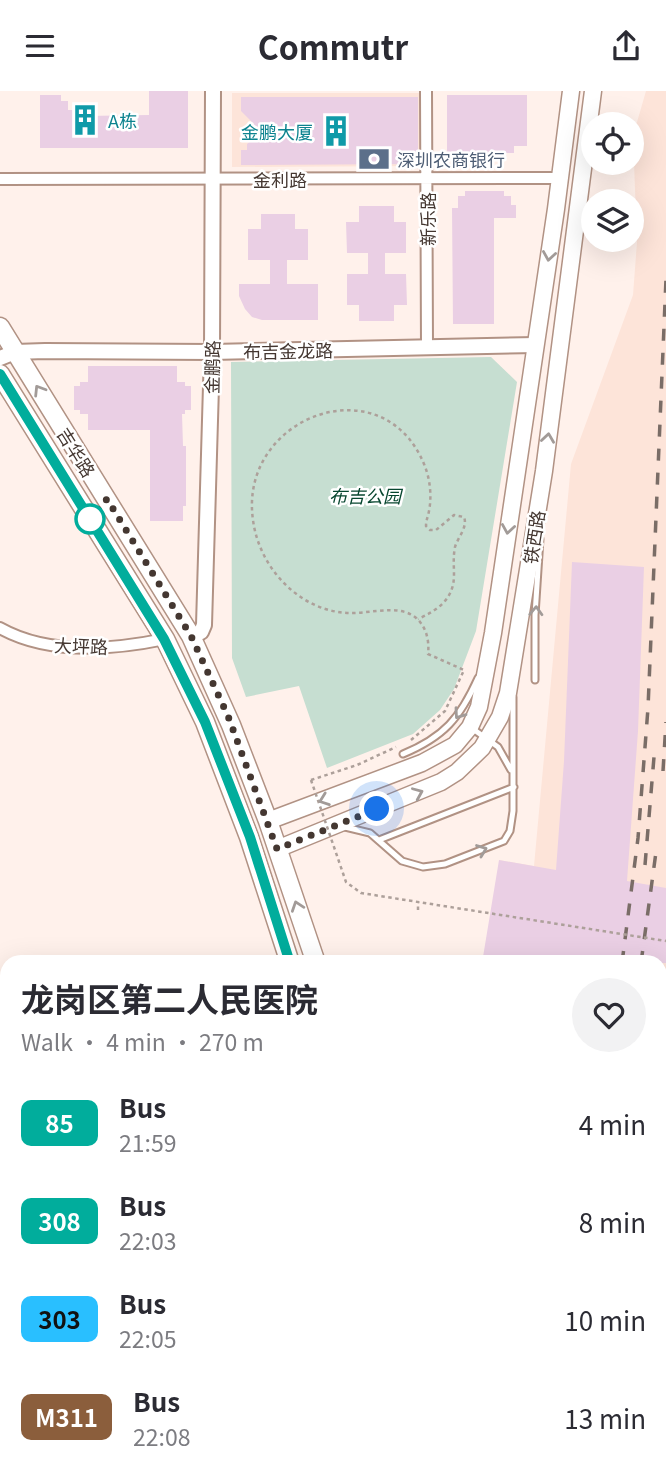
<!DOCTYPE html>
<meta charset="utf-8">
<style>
:root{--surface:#fff;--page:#f2f2f3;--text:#2b2b33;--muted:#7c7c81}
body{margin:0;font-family:Georgia,"Noto Sans SC",serif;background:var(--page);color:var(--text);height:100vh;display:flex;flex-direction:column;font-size:26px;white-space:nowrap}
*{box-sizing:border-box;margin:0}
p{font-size:23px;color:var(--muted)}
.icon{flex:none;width:38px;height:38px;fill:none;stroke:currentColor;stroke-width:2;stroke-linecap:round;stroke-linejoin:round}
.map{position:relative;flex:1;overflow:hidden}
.sheet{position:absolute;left:0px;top:864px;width:667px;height:527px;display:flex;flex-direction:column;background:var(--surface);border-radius:21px 21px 0 0;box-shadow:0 7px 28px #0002}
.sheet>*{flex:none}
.badge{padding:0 14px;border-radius:10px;font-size:24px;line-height:46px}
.tools{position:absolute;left:581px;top:21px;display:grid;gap:14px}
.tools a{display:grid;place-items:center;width:63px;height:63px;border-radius:50%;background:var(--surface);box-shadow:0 7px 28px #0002;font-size:35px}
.you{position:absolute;width:35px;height:35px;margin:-18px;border:5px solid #fff;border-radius:50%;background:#1a73e8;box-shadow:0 0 0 10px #1a73e833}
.map>.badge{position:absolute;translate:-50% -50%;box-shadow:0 0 0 4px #fff}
.round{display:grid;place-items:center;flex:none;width:74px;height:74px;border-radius:37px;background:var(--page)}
.headline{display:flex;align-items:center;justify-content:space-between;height:119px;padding:0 21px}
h1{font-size:33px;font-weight:700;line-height:52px}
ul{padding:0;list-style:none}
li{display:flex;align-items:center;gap:21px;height:98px;padding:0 21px}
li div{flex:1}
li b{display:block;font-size:26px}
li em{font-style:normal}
li .badge{min-width:77px;font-weight:700;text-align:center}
header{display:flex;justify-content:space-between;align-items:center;height:91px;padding:0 21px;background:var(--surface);font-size:32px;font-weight:700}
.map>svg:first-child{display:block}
.built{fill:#fde4d9}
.green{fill:#c6ded1}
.building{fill:#eacfe4}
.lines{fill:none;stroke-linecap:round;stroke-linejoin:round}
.service-casing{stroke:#b19284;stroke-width:9}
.minor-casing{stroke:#b19284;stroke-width:14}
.tertiary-casing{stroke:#b19284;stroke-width:18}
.secondary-casing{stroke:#b19284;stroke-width:19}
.primary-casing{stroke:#b19284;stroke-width:21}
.path{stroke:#ada09a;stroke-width:2.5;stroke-dasharray:3.5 3.5;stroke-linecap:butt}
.service{stroke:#fff;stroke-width:5}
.minor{stroke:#fff;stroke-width:10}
.tertiary{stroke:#fff;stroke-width:14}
.secondary{stroke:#fff;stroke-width:16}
.primary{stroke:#fff;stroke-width:18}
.rail{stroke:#7a6d67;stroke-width:3.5;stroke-dasharray:12 12;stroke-linecap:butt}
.path-bridge{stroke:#ada09a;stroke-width:2.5;stroke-dasharray:3.5 3.5;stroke-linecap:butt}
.oneway{stroke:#a29b98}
.line-casing{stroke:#fff;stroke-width:16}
.line{stroke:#01ad9c;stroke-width:10}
.walk{stroke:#443731;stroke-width:7;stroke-dasharray:0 12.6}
.stop-dot{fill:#fff;stroke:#01ad9c;stroke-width:3.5}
.labels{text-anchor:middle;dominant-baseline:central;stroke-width:5;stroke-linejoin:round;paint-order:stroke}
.culture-label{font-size:18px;fill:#0d838f;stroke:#fff;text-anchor:start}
.service-label{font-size:18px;fill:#4e5e75;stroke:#fff;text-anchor:start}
.street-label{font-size:18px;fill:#443731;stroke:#fff}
.park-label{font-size:18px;font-style:italic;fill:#07462f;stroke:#fff}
</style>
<header><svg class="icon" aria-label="menu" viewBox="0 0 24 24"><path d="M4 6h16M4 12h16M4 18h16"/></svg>Commutr<svg class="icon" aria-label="share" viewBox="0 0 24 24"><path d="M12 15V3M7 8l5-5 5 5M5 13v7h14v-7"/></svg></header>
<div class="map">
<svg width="666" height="1391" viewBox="0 0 666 1391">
<rect width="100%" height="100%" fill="#fff1eb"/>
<path class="built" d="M646,0H666V1282L660,1302V872L499,769L534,775L571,373L633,204L637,151L633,45Z
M232,2H421V75L232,76Z
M386,1384H619L616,1391H383Z"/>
<path class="green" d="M491,266L517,291L476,540L454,598L440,619L413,643L327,677L299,595L246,606L232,567L231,271Z"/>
<path class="building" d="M149,0H188V57H40V4H61V10H68V19H85V25L149,24Z
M447,4H527V55H514V62H447Z
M241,6H418V73L241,74V59H247V53L254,47V33L241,20Z
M465,100H504V105H511V114H516V127H494V233H453L452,117H458V105H465Z
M359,115H394V131H406V162H385V183H406L407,214H394V230H359V214H347V183H368V162H347L346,131H359Z
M261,123H295V138H308V169H287V193H318V229H262L252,226L245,218L239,205V193H270V169H248V138H261Z
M88,275H177V291H185V295H191V319H185V323H182L183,355H186V415H183V430H150V339H88V323H80V319H74V295H80V291H88Z
M572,471L644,476L638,640L627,790L666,797V872H482L499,769L556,779L564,670Z"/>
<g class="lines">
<defs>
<path id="service" d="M535,589V524L540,448
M473,638L498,656L511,679
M403,663C444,646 460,627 478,587
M345,736L370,742L402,770L423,776L445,773L504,750L510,740L513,720V606
M379,749L514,696
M0,1136L7,1120
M125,1384L140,1391
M141,1391L144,1384"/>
<path id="minor" d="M426,0L427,256
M0,88L560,87
M0,537C48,564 112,559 165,548
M0,1332L7,1335"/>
<path id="tertiary" d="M0,267L15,261L45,260L212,261L536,254
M191,545L201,541L204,534L212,261L213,0
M78,1391L81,1384"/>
<path id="secondary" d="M268,730L422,672L455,654L470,636L479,616L493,542L556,118L571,0
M277,758L441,691L457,681L482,657L500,626L508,602L544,380L593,0"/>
<path id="primary" d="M0,236L191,545L231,634L268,730L316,872
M0,283L165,548L205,631L249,746L290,872
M296,1391L300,1384
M324,1391L327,1384"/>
</defs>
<use href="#service" class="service-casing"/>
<use href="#minor" class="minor-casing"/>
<use href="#tertiary" class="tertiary-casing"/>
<use href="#secondary" class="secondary-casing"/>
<use href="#primary" class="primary-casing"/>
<path class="path" d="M411,649L445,620L464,579L428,563C430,546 424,527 405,521C387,516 366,523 347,522C298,519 259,476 253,429C238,326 382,272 424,373C430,387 432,405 429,420C428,426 426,429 426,435L430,439H436L454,424L464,426C468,436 458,446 455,456C453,466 454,475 454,484C454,508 438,519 418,528
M311,689L357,674L396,656
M418,819V811"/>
<use href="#service" class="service"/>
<use href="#minor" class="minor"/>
<use href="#tertiary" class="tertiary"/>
<use href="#secondary" class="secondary"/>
<use href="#primary" class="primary"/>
<path class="rail" d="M663,680L666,631
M645,774L654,666
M622,872L638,747L648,617L666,188
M641,872L656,761
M468,1391L471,1384
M481,1391L483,1384
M499,1391L502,1384"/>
<path class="path-bridge" d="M311,689L346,791L361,802L666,850"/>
</g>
<defs><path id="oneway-chevron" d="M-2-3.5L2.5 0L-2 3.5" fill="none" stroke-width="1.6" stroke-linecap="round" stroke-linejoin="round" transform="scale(1.75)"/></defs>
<g class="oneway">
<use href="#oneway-chevron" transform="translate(549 165) rotate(99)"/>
<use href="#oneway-chevron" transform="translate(39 299) rotate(-122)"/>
<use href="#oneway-chevron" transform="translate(548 347) rotate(-82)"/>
<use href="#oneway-chevron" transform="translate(508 438) rotate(99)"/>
<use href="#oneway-chevron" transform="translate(536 520) rotate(-88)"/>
<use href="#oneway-chevron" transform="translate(459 623) rotate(125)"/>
<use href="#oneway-chevron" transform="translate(418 702) rotate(-23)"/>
<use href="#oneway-chevron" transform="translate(324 709) rotate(160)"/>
<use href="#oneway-chevron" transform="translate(482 759) rotate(-21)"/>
<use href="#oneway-chevron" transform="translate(297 815) rotate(-109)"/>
</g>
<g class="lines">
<defs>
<path id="line" d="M0,283L164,548L205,631L250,746L290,872"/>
</defs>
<use href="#line" class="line-casing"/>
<use href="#line" class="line"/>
<path class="walk" d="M90,428L107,408L191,545L228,625L277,758L377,718"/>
</g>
<defs>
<symbol id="building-bare" viewBox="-9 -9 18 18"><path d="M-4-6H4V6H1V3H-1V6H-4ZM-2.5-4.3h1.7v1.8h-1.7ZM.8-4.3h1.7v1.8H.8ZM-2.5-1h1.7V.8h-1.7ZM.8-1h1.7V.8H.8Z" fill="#0f9aa8" stroke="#fff" stroke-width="2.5" paint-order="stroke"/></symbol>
<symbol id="bank-bare" viewBox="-9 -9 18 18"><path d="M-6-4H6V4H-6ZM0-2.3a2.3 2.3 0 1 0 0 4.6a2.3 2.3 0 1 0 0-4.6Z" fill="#5c6f8a" stroke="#fff" stroke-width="2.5" paint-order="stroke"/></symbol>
</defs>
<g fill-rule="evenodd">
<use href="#building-bare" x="63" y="7" width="44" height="44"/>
<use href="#building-bare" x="314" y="18" width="44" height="44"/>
<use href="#bank-bare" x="352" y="46" width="44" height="44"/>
</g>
<circle class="stop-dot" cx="90" cy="428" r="14"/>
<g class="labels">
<g class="culture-label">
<text x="108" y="29">A栋</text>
<text x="313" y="40" text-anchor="end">金鹏大厦</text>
</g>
<g class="service-label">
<text x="397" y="68">深圳农商银行</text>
</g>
<g class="street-label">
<text x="280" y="88">金利路</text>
<text transform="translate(427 128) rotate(-90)">新乐路</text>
<text transform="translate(288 259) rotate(-1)">布吉金龙路</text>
<text transform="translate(211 276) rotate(-89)">金鹏路</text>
<text transform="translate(77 361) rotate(58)">吉华路</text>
<text transform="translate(533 446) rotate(-81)">铁西路</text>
<text transform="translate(81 554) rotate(2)">大坪路</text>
</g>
<g class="park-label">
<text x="365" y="404">布吉公园</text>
</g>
</g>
</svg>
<div class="tools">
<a><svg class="icon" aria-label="locate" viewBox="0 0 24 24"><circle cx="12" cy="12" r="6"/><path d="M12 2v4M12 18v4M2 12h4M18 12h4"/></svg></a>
<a><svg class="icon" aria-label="layers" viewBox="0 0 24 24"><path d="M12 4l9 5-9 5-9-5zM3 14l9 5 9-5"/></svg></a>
</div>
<div class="you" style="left:377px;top:718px"></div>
<section class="sheet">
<div class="headline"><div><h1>龙岗区第二人民医院</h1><p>Walk · 4 min · 270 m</p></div><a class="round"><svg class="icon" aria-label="heart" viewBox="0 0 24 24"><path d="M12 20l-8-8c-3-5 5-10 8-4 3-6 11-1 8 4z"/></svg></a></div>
<ul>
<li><span class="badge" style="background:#01ad9c;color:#fff">85</span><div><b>Bus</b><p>21:59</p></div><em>4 min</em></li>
<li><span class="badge" style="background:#01ad9c;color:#fff">308</span><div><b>Bus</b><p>22:03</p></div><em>8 min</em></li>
<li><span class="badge" style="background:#29bfff;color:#111">303</span><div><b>Bus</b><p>22:05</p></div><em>10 min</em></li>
<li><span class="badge" style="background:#8b5e3c;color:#fff">M311</span><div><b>Bus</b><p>22:08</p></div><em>13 min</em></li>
</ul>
</section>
</div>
